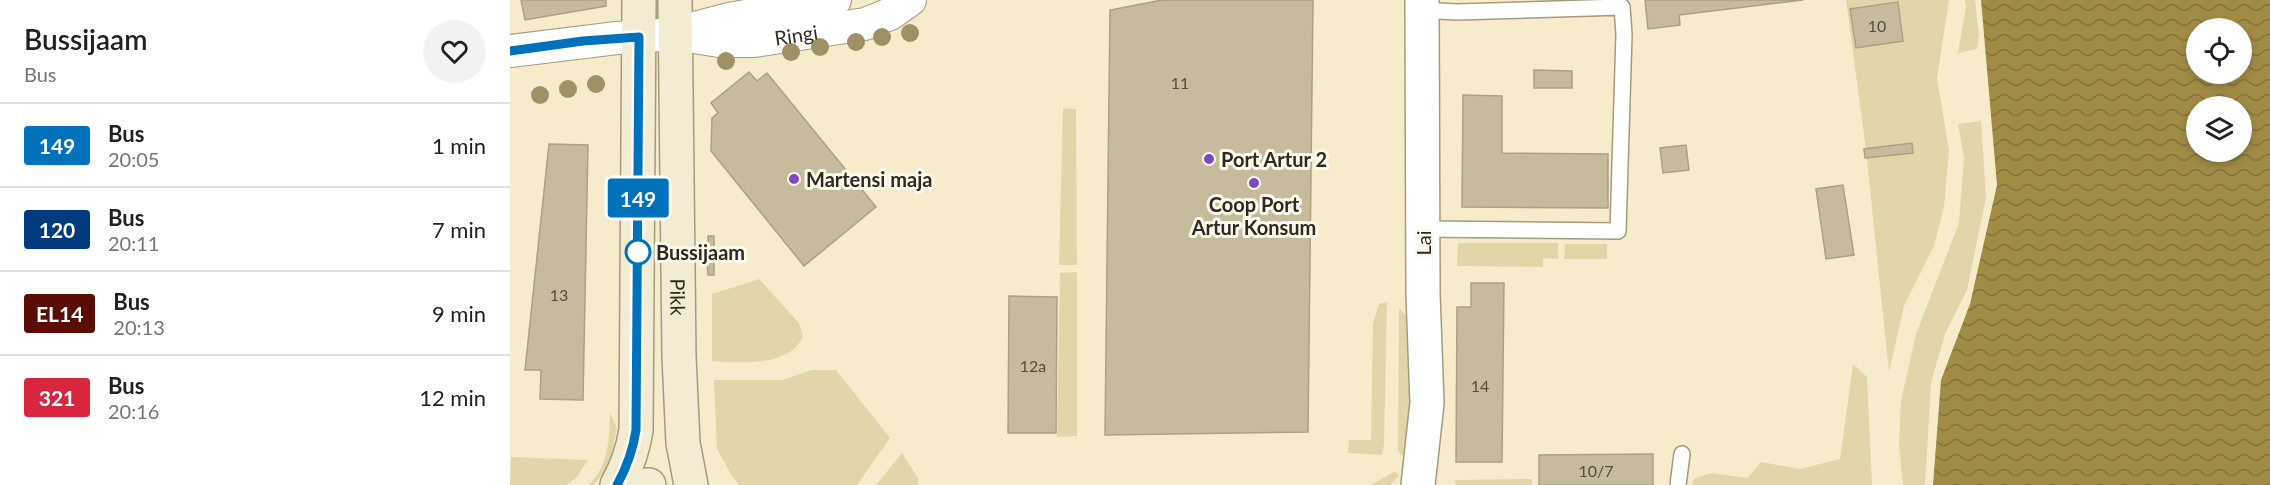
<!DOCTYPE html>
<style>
:root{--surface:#fff;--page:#f2f2f2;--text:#202124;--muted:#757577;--line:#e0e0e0}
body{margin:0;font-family:Lato,sans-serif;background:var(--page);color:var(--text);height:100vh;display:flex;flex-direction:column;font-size:22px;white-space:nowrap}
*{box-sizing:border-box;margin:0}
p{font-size:20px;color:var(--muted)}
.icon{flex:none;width:33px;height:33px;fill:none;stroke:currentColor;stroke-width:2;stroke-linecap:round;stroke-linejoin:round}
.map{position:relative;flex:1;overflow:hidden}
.sheet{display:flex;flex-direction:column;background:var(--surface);width:510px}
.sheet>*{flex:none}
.badge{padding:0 12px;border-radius:4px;font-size:21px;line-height:39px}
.tools{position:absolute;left:1676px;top:18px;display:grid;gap:12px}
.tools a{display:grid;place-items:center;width:66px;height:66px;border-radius:50%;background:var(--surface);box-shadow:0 3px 9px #0003;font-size:30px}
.map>.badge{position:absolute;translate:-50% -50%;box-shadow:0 0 0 3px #fff}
.round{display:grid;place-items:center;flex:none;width:63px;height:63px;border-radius:32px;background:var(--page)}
.overview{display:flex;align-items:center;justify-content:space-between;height:102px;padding:0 24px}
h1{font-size:28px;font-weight:600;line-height:45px}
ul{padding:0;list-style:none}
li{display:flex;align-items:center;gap:18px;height:84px;padding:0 24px;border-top:2px solid var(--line)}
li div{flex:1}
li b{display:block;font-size:22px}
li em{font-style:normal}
li .badge{min-width:66px;font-weight:700;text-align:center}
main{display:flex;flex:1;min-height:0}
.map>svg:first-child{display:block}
.grass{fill:#e2d5a9}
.water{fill:url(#water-waves);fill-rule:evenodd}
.building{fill:#c6bc9d;stroke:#aba183;stroke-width:1.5}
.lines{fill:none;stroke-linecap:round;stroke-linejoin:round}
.service-casing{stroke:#a49b7d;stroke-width:18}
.minor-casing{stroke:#a49b7d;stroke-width:34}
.tertiary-casing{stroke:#a49b7d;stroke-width:36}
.secondary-casing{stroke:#a49b7d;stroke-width:36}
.service{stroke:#fff;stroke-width:15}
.minor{stroke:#fff;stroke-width:32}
.tertiary{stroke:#fff;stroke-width:33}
.secondary{stroke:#f3ecd3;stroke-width:33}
.tree{fill:#9e9165}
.line-casing{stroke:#fff;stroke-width:14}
.line{stroke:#0072bc;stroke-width:9}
.poi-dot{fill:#8047be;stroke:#fdf9ed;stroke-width:2}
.stop-dot{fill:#fff;stroke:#0072bc;stroke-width:3}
.labels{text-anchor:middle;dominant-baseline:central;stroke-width:6;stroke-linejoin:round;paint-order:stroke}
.number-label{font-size:16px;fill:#544e3e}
.street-label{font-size:20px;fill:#2e2a1e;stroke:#fdf9ed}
.poi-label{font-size:20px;font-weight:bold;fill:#2e2a1e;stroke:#fdf9ed;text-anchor:start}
.stop-label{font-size:20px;font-weight:bold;fill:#2e2a1e;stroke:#fdf9ed;text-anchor:start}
</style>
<main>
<section class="sheet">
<div class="overview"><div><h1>Bussijaam</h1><p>Bus</p></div><a class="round"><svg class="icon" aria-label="heart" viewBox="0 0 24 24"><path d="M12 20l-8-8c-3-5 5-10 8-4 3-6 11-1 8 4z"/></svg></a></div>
<ul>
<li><span class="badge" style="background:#0072bc;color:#fff">149</span><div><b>Bus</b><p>20:05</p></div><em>1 min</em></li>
<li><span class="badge" style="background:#003b80;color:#fff">120</span><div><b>Bus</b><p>20:11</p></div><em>7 min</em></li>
<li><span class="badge" style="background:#5a0e03;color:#fff">EL14</span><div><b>Bus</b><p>20:13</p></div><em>9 min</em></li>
<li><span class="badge" style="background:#d7263d;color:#fff">321</span><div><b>Bus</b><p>20:16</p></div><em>12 min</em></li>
</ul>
</section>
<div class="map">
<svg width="1760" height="485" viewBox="0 0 1760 485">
<defs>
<pattern id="water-waves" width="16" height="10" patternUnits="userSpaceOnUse" patternTransform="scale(1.5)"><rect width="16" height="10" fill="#a18c46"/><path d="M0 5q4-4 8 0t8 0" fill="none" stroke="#84733a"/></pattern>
</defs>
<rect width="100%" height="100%" fill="#f6eccc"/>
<path class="grass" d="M1336,0H1439L1427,78L1439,150L1434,207L1424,246L1394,306L1379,372L1356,150Z
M1455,0H1465L1469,36L1467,49L1448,53L1456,7Z
M553,108L566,109L567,265H549Z
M1471,121L1476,198L1457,290L1435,334L1421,383L1415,485H1393L1389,446L1391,401L1406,334L1449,223L1454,158L1448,124Z
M948,243H1048V259L1033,258V267L947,266Z
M1055,244H1097V259H1054Z
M567,272V436L547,437L550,273Z
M249,279L289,323L293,336C281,367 230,363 202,361V294Z
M877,302L874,444L872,455L838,453L839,440H861L863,323L869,304Z
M889,308L899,319L903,391L898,449L891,456L888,450Z
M1343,364L1357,377L1362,485H1182L1184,479L1201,473L1238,478L1251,462L1290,469L1330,459Z
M302,370H326L380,438L347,485H229L222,476L207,449L204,380H272Z
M100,413L107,428L100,464L84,485H78C99,467 99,439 100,413Z
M392,453L408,478V485H366Z
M1,457L78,460L66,478L56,485H0Z
M885,471L889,475L880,485H861Z
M1022,479V485H946L945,480Z"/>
<path class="water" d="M1471,0H1760V485H1423L1431,380L1460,304L1487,185ZM1686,28H1731V74H1686ZM1686,106H1731V152H1686Z"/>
<path class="building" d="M11,0H96V6L15,20Z
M652,0H803L798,432L595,435L600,10Z
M1135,0H1293L1169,15L1170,25L1138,29Z
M1388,2L1393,41L1346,48L1340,9Z
M1024,70L1062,71V88H1024Z
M239,72L247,81L257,73L366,207L294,266L201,151L202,118L208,113L201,103Z
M953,95L992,96V153L1098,154V208L952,207Z
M1402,143L1403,153L1355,158L1354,149Z
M39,144L78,145L73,400L30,399L31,370H15Z
M1176,145L1179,170L1153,173L1150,148Z
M1333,185L1344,255L1316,259L1306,189Z
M198,236H204V250L198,251Z
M197,260H204V275H198Z
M961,283H994L992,462H946L947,307H961Z
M499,296L547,297L546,433H498Z
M1143,454V485H1029V455Z"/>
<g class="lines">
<defs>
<path id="service" d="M912,10L946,12L1112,7L1114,34L1108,231L913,229
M1168,485L1172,454"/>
<g id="minor">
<path d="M177,30L219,19L325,0"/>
<path id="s1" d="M0,51L107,38L165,34L209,41H244L355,24L380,14L400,0"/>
</g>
<path id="tertiary" d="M908,485L917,403L913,294L912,0"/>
<g id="secondary">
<path id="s2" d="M165,0L169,357L173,443L181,485"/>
<path d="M107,485C117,467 123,450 126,430L129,0"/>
<path d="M137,485H139"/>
</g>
</defs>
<use href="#service" class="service-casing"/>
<use href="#minor" class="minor-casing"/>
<use href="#tertiary" class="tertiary-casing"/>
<use href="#secondary" class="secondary-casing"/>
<use href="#service" class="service"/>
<use href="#minor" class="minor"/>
<use href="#tertiary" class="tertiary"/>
<use href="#secondary" class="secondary"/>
</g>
<g class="tree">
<circle cx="400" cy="33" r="9"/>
<circle cx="372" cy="37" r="9"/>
<circle cx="346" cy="42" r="9"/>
<circle cx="310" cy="47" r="9"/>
<circle cx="281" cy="52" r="9"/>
<circle cx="216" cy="61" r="9"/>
<circle cx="86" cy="84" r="9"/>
<circle cx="58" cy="89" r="9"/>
<circle cx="30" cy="95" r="9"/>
</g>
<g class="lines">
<defs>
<path id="line" d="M0,51L73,41L129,37L126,430C123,450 117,467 107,485"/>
</defs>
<use href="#line" class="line-casing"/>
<use href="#line" class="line"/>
</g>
<g class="poi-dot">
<circle cx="699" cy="159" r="6"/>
<circle cx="284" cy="179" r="6"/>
<circle cx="744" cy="183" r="6"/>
</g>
<circle class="stop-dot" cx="128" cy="252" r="12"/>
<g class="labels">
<g class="number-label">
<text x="1367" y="25">10</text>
<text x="670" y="82">11</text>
<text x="49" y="294">13</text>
<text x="523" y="365">12a</text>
<text x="970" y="385">14</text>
<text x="1086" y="470">10/7</text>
</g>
<g class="street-label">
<text stroke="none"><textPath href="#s1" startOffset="288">Ringi</textPath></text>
<text transform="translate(913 243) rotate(-90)">Lai</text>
<text stroke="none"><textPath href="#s2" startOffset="297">Pikk</textPath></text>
</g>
<g class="poi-label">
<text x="711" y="159">Port Artur 2</text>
<text x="296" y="179">Martensi maja</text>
<text x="744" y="204" text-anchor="middle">Coop Port<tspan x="744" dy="23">Artur Konsum</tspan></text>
</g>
<g class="stop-label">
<text x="146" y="252">Bussijaam</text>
</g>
</g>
</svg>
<div class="tools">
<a><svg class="icon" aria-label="locate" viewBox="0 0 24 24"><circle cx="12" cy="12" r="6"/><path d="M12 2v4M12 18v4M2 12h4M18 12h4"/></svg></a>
<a><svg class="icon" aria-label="layers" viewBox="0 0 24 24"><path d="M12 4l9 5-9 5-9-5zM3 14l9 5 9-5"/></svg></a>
</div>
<b class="badge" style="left:128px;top:198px;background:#0072bc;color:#fff">149</b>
</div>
</main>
